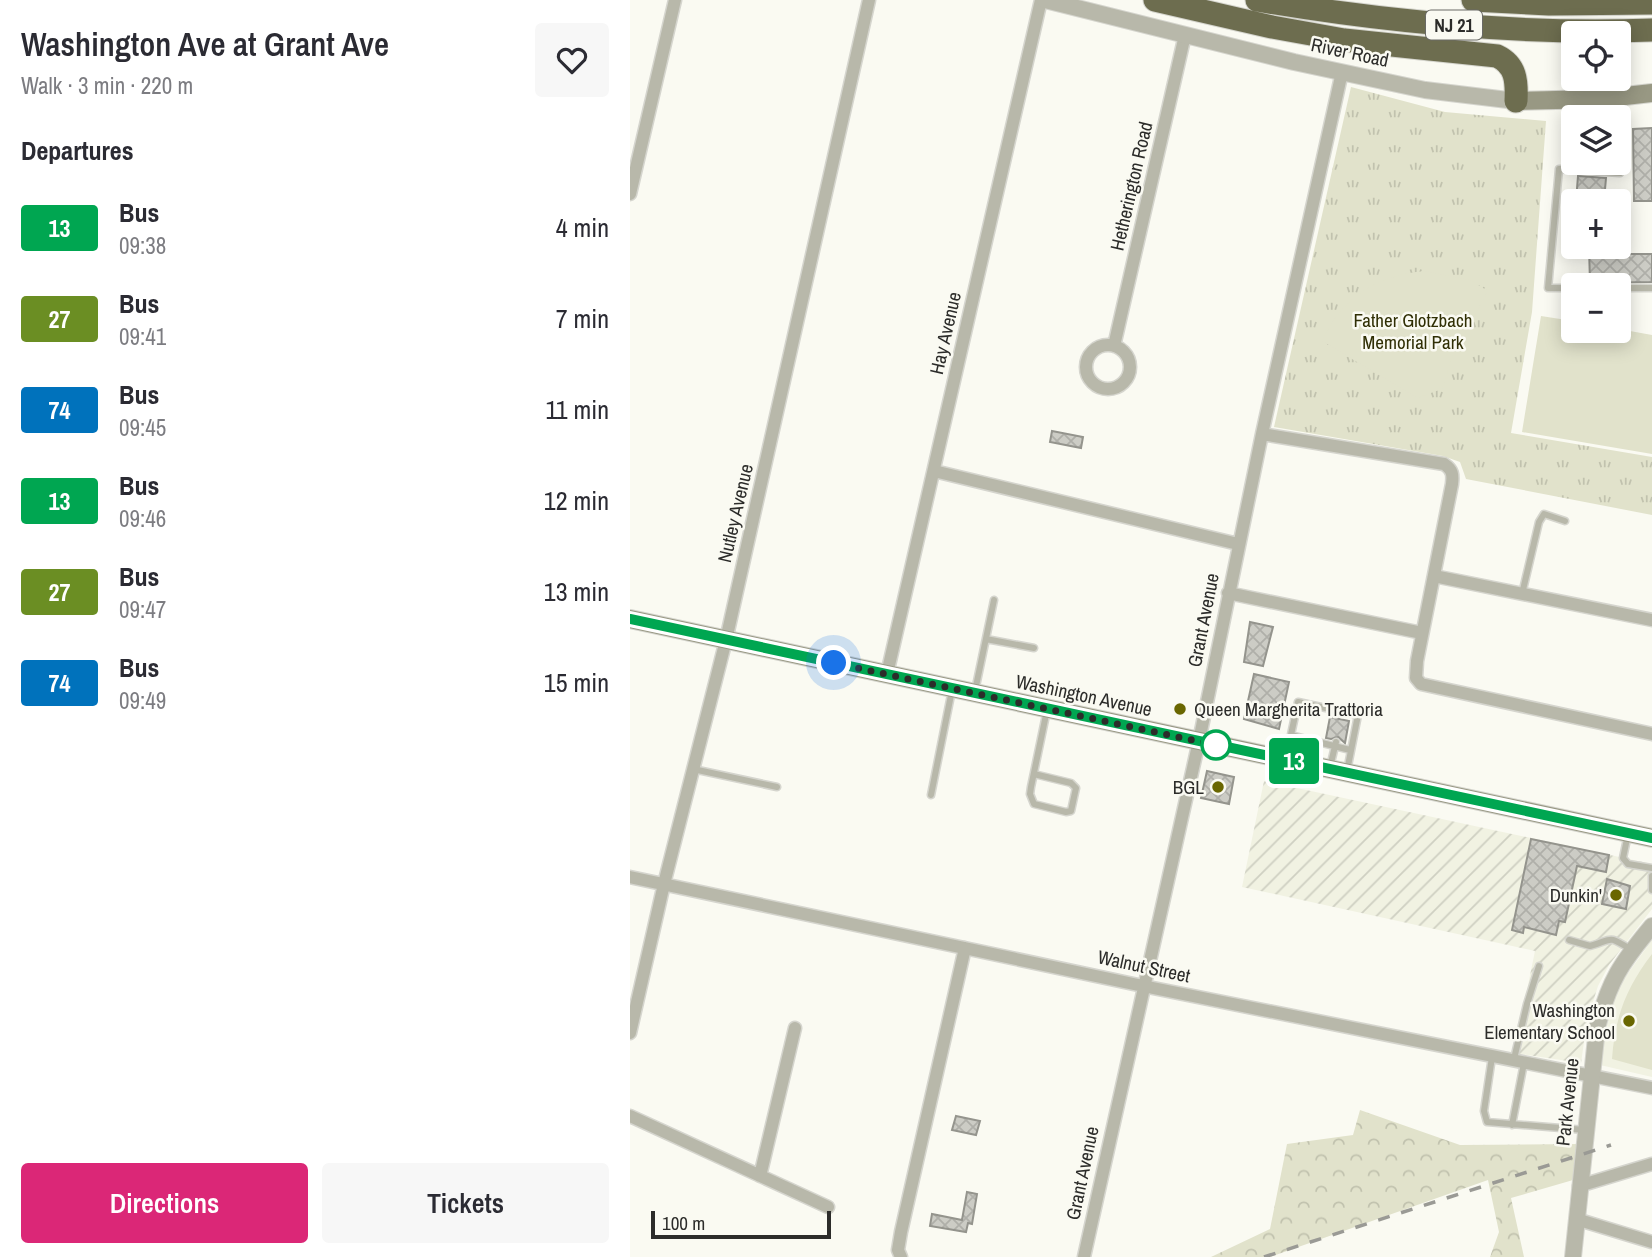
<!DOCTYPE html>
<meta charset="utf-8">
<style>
:root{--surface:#fff;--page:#f7f7f7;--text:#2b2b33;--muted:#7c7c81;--accent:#db2777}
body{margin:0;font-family:"Archivo Narrow",sans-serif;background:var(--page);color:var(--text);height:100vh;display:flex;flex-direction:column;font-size:26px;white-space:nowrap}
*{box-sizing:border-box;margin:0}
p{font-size:23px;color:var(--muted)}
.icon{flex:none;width:38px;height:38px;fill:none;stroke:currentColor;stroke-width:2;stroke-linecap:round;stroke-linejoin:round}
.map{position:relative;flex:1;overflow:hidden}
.side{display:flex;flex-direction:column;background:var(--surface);width:630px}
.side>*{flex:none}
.badge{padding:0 14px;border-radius:5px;font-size:24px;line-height:46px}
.tools{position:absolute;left:931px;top:21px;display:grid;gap:14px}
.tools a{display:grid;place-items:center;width:70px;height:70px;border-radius:7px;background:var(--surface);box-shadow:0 4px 18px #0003;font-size:35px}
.scale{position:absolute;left:21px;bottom:18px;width:180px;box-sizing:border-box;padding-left:7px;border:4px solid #2c2c2a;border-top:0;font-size:19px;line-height:24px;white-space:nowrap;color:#2c2c2a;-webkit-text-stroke:5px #fafaf2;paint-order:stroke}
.you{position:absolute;width:35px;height:35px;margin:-18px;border:5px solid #fff;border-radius:50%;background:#1a73e8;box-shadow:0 0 0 10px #1a73e833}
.map>.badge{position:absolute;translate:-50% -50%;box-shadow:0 0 0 4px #fff}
h2{padding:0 21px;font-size:26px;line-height:63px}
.round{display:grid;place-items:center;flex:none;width:74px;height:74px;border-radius:7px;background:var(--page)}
.overview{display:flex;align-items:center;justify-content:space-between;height:119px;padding:0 21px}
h1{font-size:33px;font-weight:600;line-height:52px}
.cta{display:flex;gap:14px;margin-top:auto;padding:14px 21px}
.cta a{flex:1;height:80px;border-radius:7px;background:var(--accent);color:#fff;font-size:28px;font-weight:600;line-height:80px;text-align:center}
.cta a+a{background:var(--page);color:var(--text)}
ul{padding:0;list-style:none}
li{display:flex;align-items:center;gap:21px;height:91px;padding:0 21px}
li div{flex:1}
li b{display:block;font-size:26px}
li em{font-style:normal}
li .badge{min-width:77px;font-weight:700;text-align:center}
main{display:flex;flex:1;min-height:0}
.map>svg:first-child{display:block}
.built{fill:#f1f2e2}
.industrial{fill:url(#industrial-furrows)}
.forest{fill:url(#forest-crowns)}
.park{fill:url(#park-tufts)}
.pitch{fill:#e1e2cb}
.building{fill:url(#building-cross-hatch);stroke:#94948d;stroke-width:2}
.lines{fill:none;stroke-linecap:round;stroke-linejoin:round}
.service-casing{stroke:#d5d5ce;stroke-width:9}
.minor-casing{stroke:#d5d5ce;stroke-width:15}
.tertiary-casing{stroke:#d5d5ce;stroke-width:18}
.secondary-casing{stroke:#d5d5ce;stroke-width:20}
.motorway-casing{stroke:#d5d5ce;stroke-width:25}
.service{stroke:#b8b8aa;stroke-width:6}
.minor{stroke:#b8b8aa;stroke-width:12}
.tertiary{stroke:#b8b8aa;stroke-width:16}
.secondary{stroke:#989883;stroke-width:18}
.motorway{stroke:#6d6d4f;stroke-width:23}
.rail{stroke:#9a9a95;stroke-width:3.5;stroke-dasharray:12 12;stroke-linecap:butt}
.line-casing{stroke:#fff;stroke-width:16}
.line{stroke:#00a651;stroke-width:10}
.walk{stroke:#2c2c2a;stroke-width:7;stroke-dasharray:0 12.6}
.poi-dot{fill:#696600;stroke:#fafaf2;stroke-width:2.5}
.stop-dot{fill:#fff;stroke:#00a651;stroke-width:3.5}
.labels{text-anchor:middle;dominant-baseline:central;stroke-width:5;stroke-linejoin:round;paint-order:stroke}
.shield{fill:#fafaf2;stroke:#6a6a66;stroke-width:2}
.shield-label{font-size:18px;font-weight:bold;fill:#2c2c2a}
.street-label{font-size:19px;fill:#2c2c2a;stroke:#fafaf2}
.park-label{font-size:19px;fill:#302f05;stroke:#fafaf2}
.poi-label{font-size:19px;fill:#2c2c2a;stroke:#fafaf2;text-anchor:end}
</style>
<main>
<section class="side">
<div class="overview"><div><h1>Washington Ave at Grant Ave</h1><p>Walk · 3 min · 220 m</p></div><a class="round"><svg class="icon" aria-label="heart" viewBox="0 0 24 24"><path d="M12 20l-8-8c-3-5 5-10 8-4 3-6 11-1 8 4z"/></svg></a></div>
<h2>Departures</h2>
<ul>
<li><span class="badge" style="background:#00a651;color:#fff">13</span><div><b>Bus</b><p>09:38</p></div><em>4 min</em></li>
<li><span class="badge" style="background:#6b8e23;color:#fff">27</span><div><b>Bus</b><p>09:41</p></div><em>7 min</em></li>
<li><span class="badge" style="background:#0072bc;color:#fff">74</span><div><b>Bus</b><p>09:45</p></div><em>11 min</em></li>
<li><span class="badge" style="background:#00a651;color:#fff">13</span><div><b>Bus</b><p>09:46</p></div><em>12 min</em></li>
<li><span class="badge" style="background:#6b8e23;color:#fff">27</span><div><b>Bus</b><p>09:47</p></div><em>13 min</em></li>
<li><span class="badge" style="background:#0072bc;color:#fff">74</span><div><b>Bus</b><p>09:49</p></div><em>15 min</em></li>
</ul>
<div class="cta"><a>Directions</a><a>Tickets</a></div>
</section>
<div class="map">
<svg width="1022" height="1257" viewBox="0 0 1022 1257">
<defs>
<pattern id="industrial-furrows" width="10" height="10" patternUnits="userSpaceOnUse" patternTransform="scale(1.75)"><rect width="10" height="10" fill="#f1f2e2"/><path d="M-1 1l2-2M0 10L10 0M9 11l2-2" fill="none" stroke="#cfd0c2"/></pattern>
<pattern id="forest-crowns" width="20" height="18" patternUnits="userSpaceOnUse" patternTransform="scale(1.75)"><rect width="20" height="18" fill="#e1e2cb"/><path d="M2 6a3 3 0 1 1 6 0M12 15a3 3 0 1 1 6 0" fill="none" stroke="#c1c2ae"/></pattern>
<pattern id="park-tufts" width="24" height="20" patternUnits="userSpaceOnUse" patternTransform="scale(1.75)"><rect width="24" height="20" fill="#e1e2cb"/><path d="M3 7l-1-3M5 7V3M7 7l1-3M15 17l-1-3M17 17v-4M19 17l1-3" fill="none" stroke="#c1c2ae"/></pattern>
<pattern id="building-cross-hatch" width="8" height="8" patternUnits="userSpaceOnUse" patternTransform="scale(1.75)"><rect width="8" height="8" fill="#ccccc5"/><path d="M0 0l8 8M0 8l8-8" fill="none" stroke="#afafa9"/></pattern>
</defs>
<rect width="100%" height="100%" fill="#fafaf2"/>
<path class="built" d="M1022,940V1077L970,1065L974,1035L980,1007L988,987Z"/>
<path class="industrial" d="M634,781L1022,864V909L979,965L968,986L957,1021L951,1063L884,1053L905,951L612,887Z"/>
<path class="forest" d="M730,1110L830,1145L950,1144V1178L881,1198L894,1257H860L869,1232L858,1180L640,1257H581L640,1229L657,1144L723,1135Z"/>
<path class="park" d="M721,87L815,112L916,121L902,312L881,433L1022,457V515L836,479L830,462L813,456L644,427Z"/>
<path class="pitch" d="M795,271L840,280L858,291L823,355L812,389L787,398L692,341C714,296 745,276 795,271Z
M911,316L943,321V331L989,329L1022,335V454L892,432Z
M1022,954V1070L982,1059C985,1017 996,988 1022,954Z"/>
<path class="building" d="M1022,128V201H1004L1003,129Z
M948,176L976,178L974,201H946Z
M959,247H971L970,254H1022V282L960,283Z
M422,431L453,437L451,448L420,442Z
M620,622L643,627L633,666L614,662Z
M624,674L659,682L649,729L614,719Z
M700,717L719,721L715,743L708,737L701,739L696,738Z
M577,771L604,777L599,804L571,798Z
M901,839L979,855L976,872L947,866L935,922L929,921L926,935L894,927L893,933L882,930Z
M977,879L1000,886L996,909L972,904Z
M326,1116L350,1121L346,1135L322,1130Z
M337,1192L347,1194L342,1224L338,1223L336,1232L300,1226L302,1214L332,1220Z"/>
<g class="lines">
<defs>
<path id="service" d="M943,288H918L929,169L990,173L989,99
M989,288H1022
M892,594L909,522L914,514L935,521
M356,639L404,648
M345,691L364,600
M661,735L684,741L679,761
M684,741L720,750
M656,758L668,702L728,715L717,771
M700,767L706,742
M63,769L147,787
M404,774L441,783L446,788L441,811L436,812L404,804L400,794L401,787L417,710
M301,795L322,690
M998,834L993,858L998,864L1022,868
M1022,876V890
M939,940L960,946C983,940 976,934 1000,949
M862,1057L854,1111L857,1122L955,1130
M884,1059L897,1004L909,966
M882,1125L894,1063"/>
<path id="minor" d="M0,194L45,0
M456 367a22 22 0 1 1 44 0a22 22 0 1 1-44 0Z
M484,346L555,35
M632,434L814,464C823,470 823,475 822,484L787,661L786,678L791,684L1022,734
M304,471L608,544
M804,576L1022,620
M598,593L792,633
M257,674L411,0
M0,877L513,986L1022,1088
M0,1033L34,884L96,640L239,0
M0,1116L198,1207
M130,1176L165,1028
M949,1186L1022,1164
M946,1219L1022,1242
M271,1257L268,1250L271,1232L335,948
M454,1257L569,741L632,434L712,72"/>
<path id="tertiary" d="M415,0L664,62L795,90L886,101
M943,1257L967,1028C979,981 991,963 1022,926"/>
<path id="secondary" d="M886,101L969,99L1022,93
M0,619L1022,838"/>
<path id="motorway" d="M525,0L642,27L714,40L867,56C886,65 887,81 886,101
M627,0C757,22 890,35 1022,30
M843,0L919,4L1022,3"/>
</defs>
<use href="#service" class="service-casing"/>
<use href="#minor" class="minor-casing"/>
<use href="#tertiary" class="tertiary-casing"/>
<use href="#secondary" class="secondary-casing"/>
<use href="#motorway" class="motorway-casing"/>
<use href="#service" class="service"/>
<use href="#minor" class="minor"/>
<use href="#tertiary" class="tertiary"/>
<use href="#secondary" class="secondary"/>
<use href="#motorway" class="motorway"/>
<path class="rail" d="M634,1257L981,1145"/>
</g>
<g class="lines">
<defs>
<path id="line" d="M0,619L1022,838"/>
</defs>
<use href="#line" class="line-casing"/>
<use href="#line" class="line"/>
<path class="walk" d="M204,663L590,746L586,745"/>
</g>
<g class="poi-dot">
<circle cx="550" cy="709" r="7"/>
<circle cx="588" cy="787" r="7"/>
<circle cx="986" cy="895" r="7"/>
<circle cx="999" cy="1021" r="7"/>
</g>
<circle class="stop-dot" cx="586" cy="745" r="14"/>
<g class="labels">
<rect class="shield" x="796" y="10.5" width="56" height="29" rx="5"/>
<g class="shield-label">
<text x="824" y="25">NJ 21</text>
</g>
<g class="street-label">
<text transform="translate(720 52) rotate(12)">River Road</text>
<text transform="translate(501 186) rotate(-77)">Hetherington Road</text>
<text transform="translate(315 333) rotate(-77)">Hay Avenue</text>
<text transform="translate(105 513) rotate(-77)">Nutley Avenue</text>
<text transform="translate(573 620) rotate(-79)">Grant Avenue</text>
<text transform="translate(454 695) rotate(12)">Washington Avenue</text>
<text transform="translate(514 966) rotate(12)">Walnut Street</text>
<text transform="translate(937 1102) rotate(-84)">Park Avenue</text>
<text transform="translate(452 1173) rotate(-78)">Grant Avenue</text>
</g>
<g class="park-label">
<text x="783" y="320">Father Glotzbach<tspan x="783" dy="22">Memorial Park</tspan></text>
</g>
<g class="poi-label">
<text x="564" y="709" text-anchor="start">Queen Margherita Trattoria</text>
<text x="574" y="787">BGL</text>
<text x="972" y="895">Dunkin'</text>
<text x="985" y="1010">Washington<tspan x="985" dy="22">Elementary School</tspan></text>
</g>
</g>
</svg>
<div class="tools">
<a><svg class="icon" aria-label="locate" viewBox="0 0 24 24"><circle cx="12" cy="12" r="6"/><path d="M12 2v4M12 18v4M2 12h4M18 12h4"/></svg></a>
<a><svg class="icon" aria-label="layers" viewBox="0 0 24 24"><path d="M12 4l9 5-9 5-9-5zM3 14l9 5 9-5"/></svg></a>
<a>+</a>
<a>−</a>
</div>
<div class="scale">100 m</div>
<div class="you" style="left:204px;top:663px"></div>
<b class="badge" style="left:664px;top:761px;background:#00a651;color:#fff">13</b>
</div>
</main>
